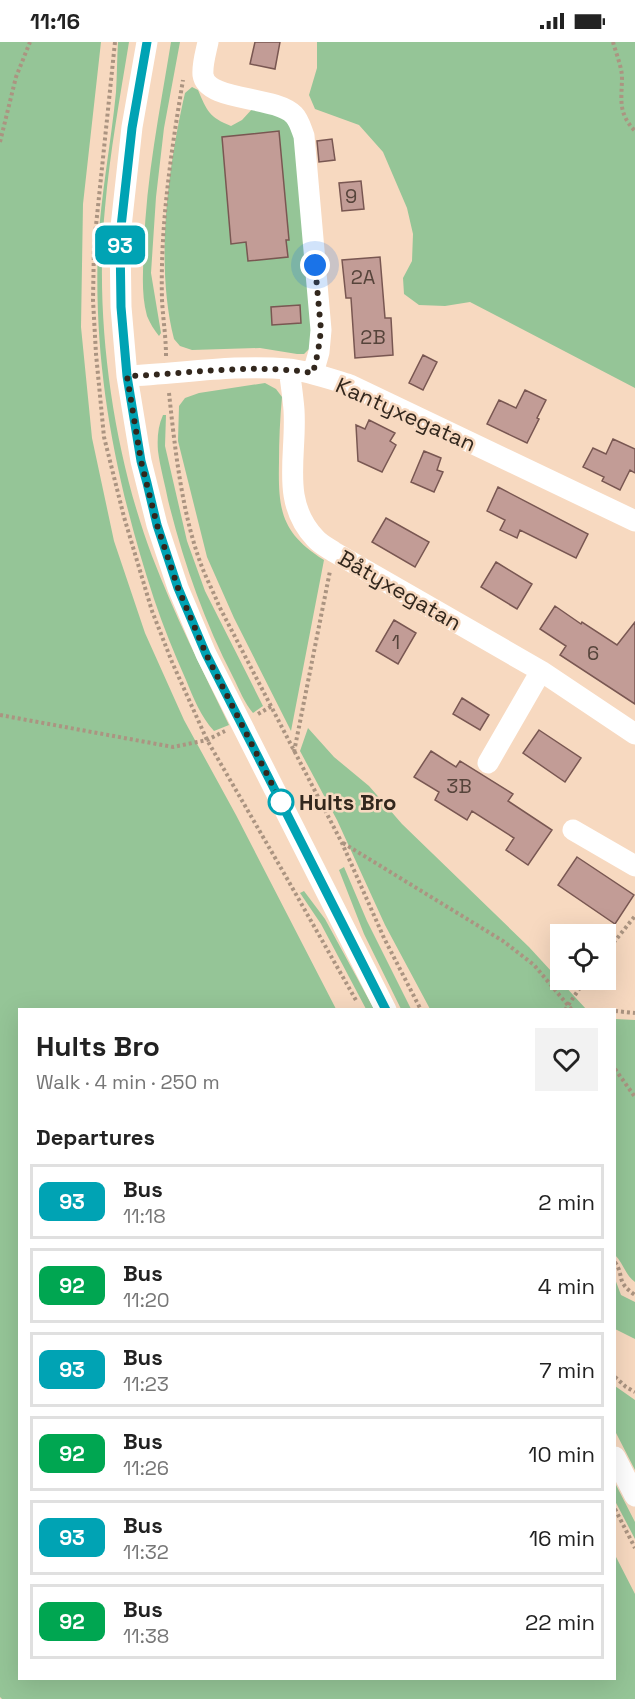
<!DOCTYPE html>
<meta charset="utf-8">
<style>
:root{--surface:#fff;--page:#f2f2f2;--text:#222;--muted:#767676;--line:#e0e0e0}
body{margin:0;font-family:"Space Grotesk",sans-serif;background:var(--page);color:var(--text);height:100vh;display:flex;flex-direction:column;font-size:22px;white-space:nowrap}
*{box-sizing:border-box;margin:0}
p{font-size:20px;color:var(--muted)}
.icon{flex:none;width:33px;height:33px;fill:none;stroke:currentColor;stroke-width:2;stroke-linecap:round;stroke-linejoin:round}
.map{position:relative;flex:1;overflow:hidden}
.sheet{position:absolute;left:18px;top:966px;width:598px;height:672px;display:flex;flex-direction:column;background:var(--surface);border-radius:0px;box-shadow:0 6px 24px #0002}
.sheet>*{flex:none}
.badge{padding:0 12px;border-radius:9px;font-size:21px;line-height:39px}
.controls{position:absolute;left:550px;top:882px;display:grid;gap:12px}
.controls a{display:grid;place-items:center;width:66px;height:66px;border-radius:0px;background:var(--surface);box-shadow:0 6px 24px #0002;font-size:30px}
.you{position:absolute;width:30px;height:30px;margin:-15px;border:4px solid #fff;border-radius:50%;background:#1a73e8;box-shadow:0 0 0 9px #1a73e833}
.map>.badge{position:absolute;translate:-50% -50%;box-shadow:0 0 0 3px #fff}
h2{padding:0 18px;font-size:22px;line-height:54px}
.round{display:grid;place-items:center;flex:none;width:63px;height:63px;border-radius:0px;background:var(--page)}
.head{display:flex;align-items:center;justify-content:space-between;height:102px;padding:0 18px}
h1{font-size:28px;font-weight:600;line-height:45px}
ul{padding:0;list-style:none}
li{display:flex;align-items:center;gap:18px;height:75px;margin:0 12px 9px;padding:0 6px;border:3px solid var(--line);border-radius:0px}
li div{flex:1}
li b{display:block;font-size:22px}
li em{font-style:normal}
li .badge{min-width:66px;font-weight:700;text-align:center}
.status{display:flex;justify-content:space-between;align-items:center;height:42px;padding:0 30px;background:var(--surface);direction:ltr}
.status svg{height:16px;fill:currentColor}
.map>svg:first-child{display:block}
.green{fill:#95c597}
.building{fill:#c29c96;stroke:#795752;stroke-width:1.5}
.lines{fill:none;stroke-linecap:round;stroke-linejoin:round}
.path{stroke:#ab9481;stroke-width:4;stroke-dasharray:3 3;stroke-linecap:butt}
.minor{stroke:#fff;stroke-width:21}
.line-casing{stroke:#fff;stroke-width:14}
.line{stroke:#00a3b4;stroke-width:9}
.walk{stroke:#32271d;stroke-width:6;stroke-dasharray:0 10.8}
.stop-dot{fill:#fff;stroke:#00a3b4;stroke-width:3}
.labels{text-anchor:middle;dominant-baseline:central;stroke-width:5;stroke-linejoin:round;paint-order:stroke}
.number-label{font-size:20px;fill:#56443b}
.street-label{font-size:22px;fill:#32271d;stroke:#f7d9c0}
.stop-label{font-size:22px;font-weight:bold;fill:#32271d;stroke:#f7d9c0;text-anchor:start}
</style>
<div class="status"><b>11:16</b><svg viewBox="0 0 49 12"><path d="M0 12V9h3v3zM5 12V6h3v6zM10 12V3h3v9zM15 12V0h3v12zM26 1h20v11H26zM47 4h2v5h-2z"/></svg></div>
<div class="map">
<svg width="635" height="1657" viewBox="0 0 635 1657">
<rect width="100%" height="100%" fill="#f7d9c0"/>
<path class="green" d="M0,0H101L83,162L81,285L92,396L114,499L145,591L184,678L236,773L336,967L20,968V1636H615V1513L635,1552V1657H2L0,1655Z
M118,0H129C120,55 110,110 105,166C94,276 113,410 152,514C174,572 202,627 229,683L214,689C201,675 193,655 186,638C174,611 163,584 154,557C116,441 93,327 98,204C101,152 111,101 116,50C117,33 117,17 118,0Z
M171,0H180L164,86L156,155L151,231L161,291L159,294C154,288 150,281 147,274C141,252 143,228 144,205C146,136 160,68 171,0Z
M317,0H635V346L470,260L445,264L419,263L404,252L403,236L412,219L413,192L407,166L383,110L359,83L315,67L309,53L317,26Z
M192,45L198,48C207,69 209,75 231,84L242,78L254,65L271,68L292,82L301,108L315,286L310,306L304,312H297L260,306L192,308L180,304L174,297C155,223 168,125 185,51Z
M265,341L276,347L282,355C280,376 279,398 279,420C278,468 281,491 324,518L291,689L234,576L207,515L178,399L179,364L185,356L199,351Z
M163,373H166L165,404L187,499L205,549L263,664L253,671C245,662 239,647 233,635C204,579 183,519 168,458C165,442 160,425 158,409C157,396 158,384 163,373Z
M308,686L334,715L369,744L402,782L529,905L586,967H430L385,883L337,778L300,709Z
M344,825L367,879L411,967H401L364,892L339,828Z
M304,849L325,877L374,967H366L321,882L300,851Z
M615,977L635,978V1240C626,1234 623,1221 615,1213Z
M615,1237L621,1253L635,1260V1297L615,1287Z
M615,1344L635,1358V1428L615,1389Z
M615,1441L635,1480V1497L615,1459Z"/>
<path class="building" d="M255,0H280L275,27L250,22Z
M279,89L289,198H286L288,215L248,219L246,200L231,202L222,95Z
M332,97L335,118L319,120L317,99Z
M361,139L364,167L342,169L339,141Z
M380,215L385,276H391L393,313L355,316L351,256H346L342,218Z
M300,263L301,281L272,283L271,265Z
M423,313L437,320L423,348L409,341Z
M525,348L546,358L537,376L539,377L527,401L487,382L499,358L516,366Z
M369,378L395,391L390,399L396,403L382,430L358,419L356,383L365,387Z
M613,397L635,407V431L630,428L620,448L602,439L604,435L583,425L593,406L606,412Z
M424,409L441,416L437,428L443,430L434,450L411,440Z
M498,445L588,492L576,516L520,488L517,496L500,488L505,478L487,469Z
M386,476L429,500L415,525L372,500Z
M496,520L532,542L517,567L481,545Z
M555,564L581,582L582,580L617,603L635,580V662L560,613L566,604L540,587Z
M394,578L416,591L398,622L376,609Z
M462,656L489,673L480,688L453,672Z
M539,688L581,716L565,740L523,711Z
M431,709L456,725L460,719L513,752L508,759L552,788L528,823L506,808L514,796L472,769L467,778L435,758L439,750L414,735Z
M577,815L634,853L615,882L558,843Z"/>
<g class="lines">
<path class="path" d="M115,0L94,203L93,258L96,312L104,395L124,475L152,569L172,620L207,698L285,833L357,960
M613,0C616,11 621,23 622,34C622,57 617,70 635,89
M0,100L16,35L30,0
M166,314C166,295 163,277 162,258C160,185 171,110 183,38
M169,351C175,407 182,473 202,525C207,538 214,551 219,564L342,801L384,896L421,968
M258,672L272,664
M0,673L173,705L207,698L225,689
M294,710L330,529
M343,801L503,899L534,923L572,968
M606,910L635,874
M565,968L585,938
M615,969L635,971
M615,1027L635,1055
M615,1220C625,1235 615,1239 635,1253
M615,1335L626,1345L635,1350
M615,1467L635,1506"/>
<path class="minor" d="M147,0L132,85L120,194L121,265L127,334L141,419L157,483L178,546L206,612L386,968
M208,0C206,10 202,22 203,33C207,60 274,53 294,73C299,78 301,86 304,94L321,288L319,310L313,331
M289,327C291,341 293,355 294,368C297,414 280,459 315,496C320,502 328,506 334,510L541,629L635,692
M127,334C180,332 234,322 288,327C309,329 330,337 350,343L635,479
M488,721L541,629
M573,788L635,824
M615,1415L635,1454"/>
</g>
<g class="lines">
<defs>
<path id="line" d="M147,0L132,86L120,194L121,265L127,334L141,419L147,441L157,483L178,546L206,612L386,968"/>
</defs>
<use href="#line" class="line-casing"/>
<use href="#line" class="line"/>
<path class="walk" d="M281,760L206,612L178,546L157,483L141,419L127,334C189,332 251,321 313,331L318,310L321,288L315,223"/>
</g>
<circle class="stop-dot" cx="281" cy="760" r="12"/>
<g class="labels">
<g class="number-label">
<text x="351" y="154">9</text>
<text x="363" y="235">2A</text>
<text x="373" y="295">2B</text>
<text x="396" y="600">1</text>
<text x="593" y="611">6</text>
<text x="459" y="744">3B</text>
</g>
<g class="street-label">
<text transform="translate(406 372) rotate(24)">Kantyxegatan</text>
<text transform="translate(400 548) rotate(30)">Båtyxegatan</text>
</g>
<g class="stop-label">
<text x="299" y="760">Hults Bro</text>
</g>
</g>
</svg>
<div class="controls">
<a><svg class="icon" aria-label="locate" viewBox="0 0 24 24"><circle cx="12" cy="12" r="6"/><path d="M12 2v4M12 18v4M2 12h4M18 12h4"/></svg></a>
</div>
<div class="you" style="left:315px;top:223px"></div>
<b class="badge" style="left:120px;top:203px;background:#00a3b4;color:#fff">93</b>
<section class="sheet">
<div class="head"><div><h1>Hults Bro</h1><p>Walk · 4 min · 250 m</p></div><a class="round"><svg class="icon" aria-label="heart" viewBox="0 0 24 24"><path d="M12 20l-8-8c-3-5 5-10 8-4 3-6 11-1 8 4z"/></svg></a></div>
<h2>Departures</h2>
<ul>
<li><span class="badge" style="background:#00a3b4;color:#fff">93</span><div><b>Bus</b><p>11:18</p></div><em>2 min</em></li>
<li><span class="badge" style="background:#00a651;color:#fff">92</span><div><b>Bus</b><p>11:20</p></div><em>4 min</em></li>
<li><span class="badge" style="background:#00a3b4;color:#fff">93</span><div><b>Bus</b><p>11:23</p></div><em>7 min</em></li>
<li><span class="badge" style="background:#00a651;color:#fff">92</span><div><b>Bus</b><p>11:26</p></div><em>10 min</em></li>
<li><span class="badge" style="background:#00a3b4;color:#fff">93</span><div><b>Bus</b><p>11:32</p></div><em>16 min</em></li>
<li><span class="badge" style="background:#00a651;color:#fff">92</span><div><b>Bus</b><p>11:38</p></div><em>22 min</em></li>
</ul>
</section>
</div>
